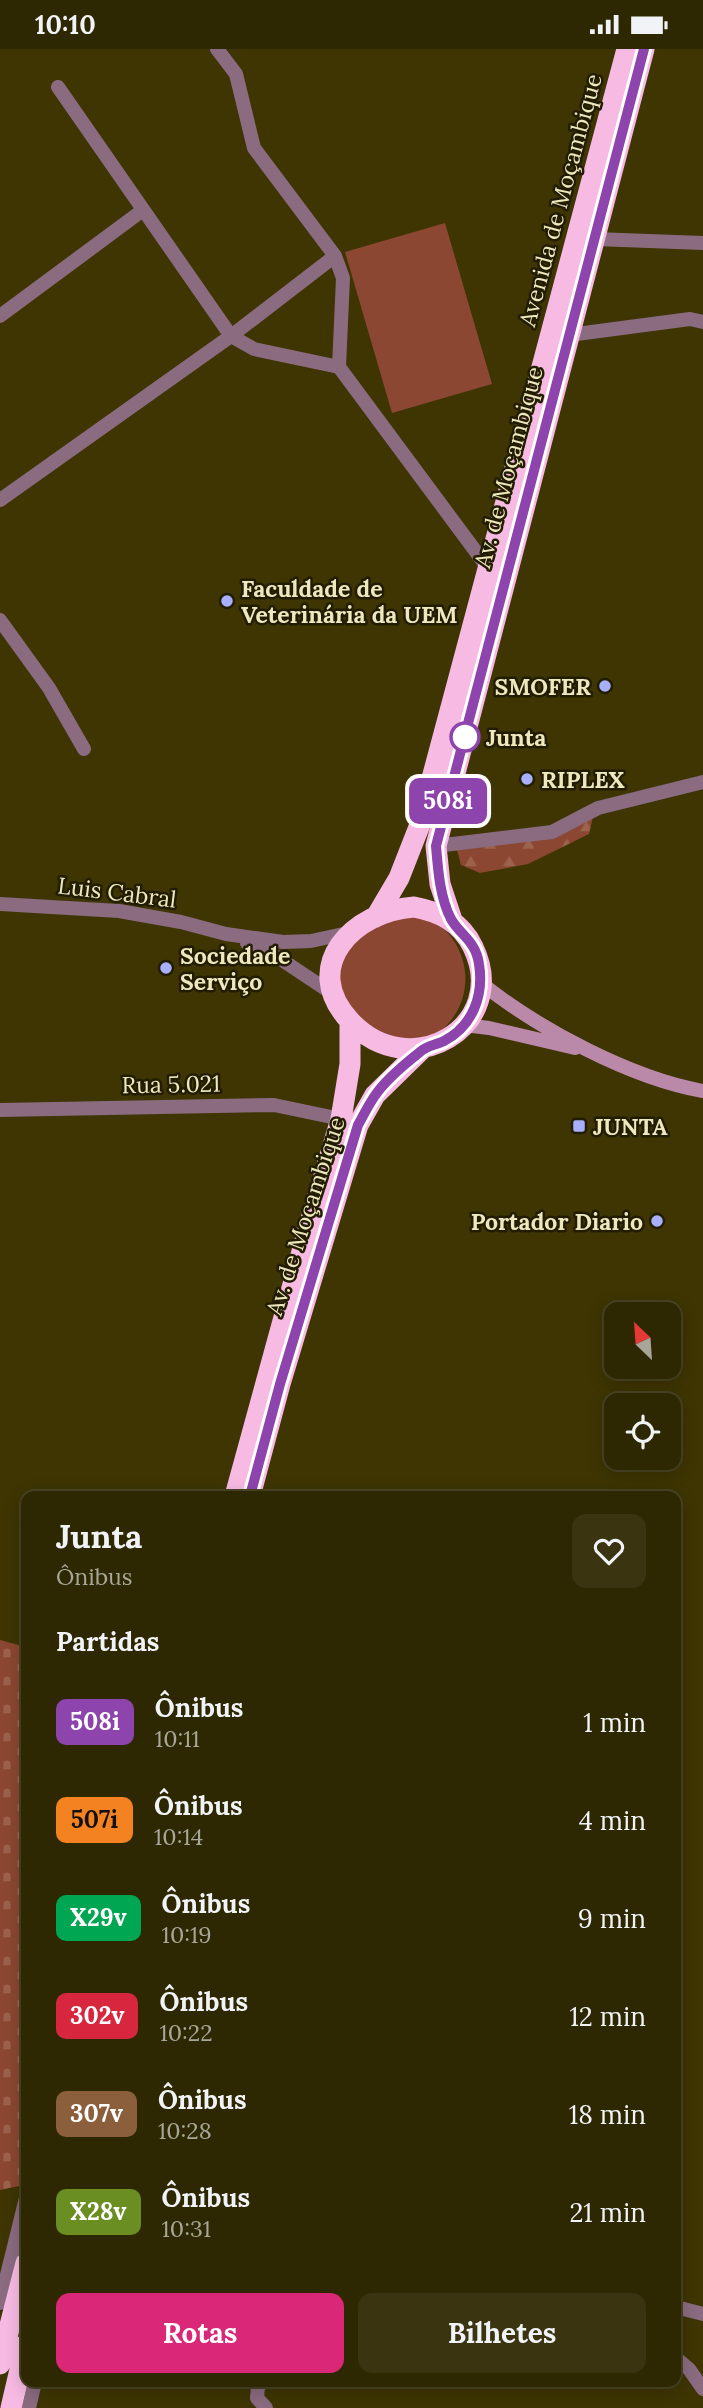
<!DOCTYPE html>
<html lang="pt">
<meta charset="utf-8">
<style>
:root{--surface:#2e2802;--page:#3a3411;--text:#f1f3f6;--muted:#a7a699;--line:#494424;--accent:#db2777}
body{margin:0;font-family:Lora,serif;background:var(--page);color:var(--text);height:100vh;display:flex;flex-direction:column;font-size:26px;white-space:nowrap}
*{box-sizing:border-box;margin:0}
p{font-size:23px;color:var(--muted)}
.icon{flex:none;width:38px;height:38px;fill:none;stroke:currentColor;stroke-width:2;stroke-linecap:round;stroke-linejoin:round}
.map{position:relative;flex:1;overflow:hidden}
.side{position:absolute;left:21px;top:1442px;width:660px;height:896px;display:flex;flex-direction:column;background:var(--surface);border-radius:14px;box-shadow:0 4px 18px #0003,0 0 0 2px var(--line)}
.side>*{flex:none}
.badge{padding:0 14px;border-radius:10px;font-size:24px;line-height:46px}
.needle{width:46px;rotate:335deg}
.buttons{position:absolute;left:604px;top:1253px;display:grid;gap:14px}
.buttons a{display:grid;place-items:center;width:77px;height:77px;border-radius:14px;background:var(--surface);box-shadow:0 4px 18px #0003,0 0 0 2px var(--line);font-size:35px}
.map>.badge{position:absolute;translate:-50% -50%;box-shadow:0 0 0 4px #fff}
h2{padding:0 35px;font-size:26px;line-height:63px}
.round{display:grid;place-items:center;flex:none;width:74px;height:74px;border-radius:14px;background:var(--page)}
.head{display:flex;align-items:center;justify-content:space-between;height:119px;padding:0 35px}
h1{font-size:33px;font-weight:700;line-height:52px}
.primary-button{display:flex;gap:14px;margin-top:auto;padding:14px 35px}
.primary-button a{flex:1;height:80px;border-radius:14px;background:var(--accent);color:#fff;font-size:28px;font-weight:700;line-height:80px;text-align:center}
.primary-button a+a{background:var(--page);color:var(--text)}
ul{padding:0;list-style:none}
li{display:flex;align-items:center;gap:21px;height:98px;padding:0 35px}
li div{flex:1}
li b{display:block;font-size:26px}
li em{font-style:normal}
li .badge{min-width:77px;font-weight:700;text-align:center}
.status{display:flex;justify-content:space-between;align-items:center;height:49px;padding:0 35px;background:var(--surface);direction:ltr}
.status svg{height:19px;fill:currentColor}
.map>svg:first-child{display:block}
.green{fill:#8b4731}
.forest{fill:url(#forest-firs)}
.cemetery{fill:url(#cemetery-stones)}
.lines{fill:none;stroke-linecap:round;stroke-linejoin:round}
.street{stroke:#8a6b80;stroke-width:14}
.secondary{stroke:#ba89aa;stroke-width:14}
.highway{stroke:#f7bae3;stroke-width:21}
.line-casing{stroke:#fff;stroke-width:16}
.line{stroke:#8e44ad;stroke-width:10}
.poi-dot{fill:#a8b0fc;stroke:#221d02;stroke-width:2.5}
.stop-dot{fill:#fff;stroke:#8e44ad;stroke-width:3.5}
.labels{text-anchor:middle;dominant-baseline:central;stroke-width:5;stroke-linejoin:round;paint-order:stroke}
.street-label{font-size:23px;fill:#efe8be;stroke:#221d02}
.poi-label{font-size:23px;font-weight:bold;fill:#efe8be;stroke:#221d02;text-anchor:start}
.stop-label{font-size:23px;font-weight:bold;fill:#efe8be;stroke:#221d02;text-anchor:start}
</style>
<div class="status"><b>10:10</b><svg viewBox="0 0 49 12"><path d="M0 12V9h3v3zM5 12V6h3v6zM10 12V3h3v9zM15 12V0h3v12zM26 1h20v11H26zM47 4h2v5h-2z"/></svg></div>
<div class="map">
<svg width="703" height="2359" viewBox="0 0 703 2359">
<defs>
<pattern id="forest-firs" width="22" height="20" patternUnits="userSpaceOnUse" patternTransform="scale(1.75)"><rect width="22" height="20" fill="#8b4731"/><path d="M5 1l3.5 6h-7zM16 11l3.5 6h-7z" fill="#9c624d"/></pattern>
<pattern id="cemetery-stones" width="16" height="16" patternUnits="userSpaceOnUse" patternTransform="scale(1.75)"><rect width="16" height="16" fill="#8b4731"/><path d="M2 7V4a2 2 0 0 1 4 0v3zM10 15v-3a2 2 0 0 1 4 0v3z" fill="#9c624d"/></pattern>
</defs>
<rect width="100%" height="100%" fill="#3e3503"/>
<path class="green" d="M445,174L492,335L392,364L345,203Z
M399,859C415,866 436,871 447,883C473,912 471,953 444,979C439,984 433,990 426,991C410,994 389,991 372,991L331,929L364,867Z"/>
<path class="forest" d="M593,768L589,785L528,815L480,824L461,816L454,790L520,788Z"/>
<path class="cemetery" d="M0,1591L26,1598V2107L19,2137L0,2141Z"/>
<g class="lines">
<path class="street" d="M217,0L236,25L254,99L335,207L343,229L339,318L488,519
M58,38L231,287L254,300L339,318
M595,190L703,194
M0,267L143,161
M569,286L690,270L703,273
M0,451L231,287L335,207
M0,571L49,639L84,700
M436,797L552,783L598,759L703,733
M0,855L119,862L181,873L226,885L283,893L311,892L348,884
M247,894L279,909L333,945
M0,1061L274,1056L341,1070
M0,2254L26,2149
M676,2258L703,2265
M676,2309L689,2320L703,2340
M263,2333L258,2338L257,2349L266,2359
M29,2359L35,2333"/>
<path class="secondary" d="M481,934C539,980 630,1029 703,1042
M464,976L489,979L575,999"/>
<path class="highway" d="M414,858C440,863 461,873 473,898C511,977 410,1037 350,972C299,917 354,862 414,858Z
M376,868L399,829L419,778L627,0
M452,871L440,835L436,797L644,0
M235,1447L309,1177L341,1070L350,1015V972
M250,1447L280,1335L358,1076L375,1046L422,1000
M0,2315L26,2214
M11,2359L26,2295"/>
</g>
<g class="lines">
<defs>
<path id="line" d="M250,1447L280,1335L358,1076C363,1067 368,1057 374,1048C383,1034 406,1014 420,1003C426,997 436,996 444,992C473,977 484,946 479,915C476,892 460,886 451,870C440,849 438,821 436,797L644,0"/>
</defs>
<use href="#line" class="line-casing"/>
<use href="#line" class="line"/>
</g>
<g class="poi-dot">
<circle cx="227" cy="552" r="7"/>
<circle cx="605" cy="637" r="7"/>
<circle cx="527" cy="730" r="7"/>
<circle cx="166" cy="919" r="7"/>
<rect x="572" y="1070" width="14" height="14" rx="3.5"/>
<circle cx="657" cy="1172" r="7"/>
</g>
<circle class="stop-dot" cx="465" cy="688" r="14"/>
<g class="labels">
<g class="street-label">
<text transform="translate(560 151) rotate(-75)">Avenida de Moçambique</text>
<text transform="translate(508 418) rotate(-75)">Av. de Moçambique</text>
<text transform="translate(117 843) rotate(7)">Luis Cabral</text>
<text transform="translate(171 1035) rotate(-1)">Rua 5.021</text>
<text transform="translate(305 1167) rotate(-72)">Av. de Moçambique</text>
</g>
<g class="poi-label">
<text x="241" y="539">Faculdade de<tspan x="241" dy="26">Veterinária da UEM</tspan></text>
<text x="591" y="637" text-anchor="end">SMOFER</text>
<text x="541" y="730">RIPLEX</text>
<text x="180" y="906">Sociedade<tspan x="180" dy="26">Serviço</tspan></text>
<text x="593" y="1077">JUNTA</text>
<text x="643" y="1172" text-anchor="end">Portador Diario</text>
</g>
<g class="stop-label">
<text x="486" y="688">Junta</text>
</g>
</g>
</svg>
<div class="buttons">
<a><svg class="needle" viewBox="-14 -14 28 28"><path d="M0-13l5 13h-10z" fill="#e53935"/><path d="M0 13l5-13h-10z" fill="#a7a699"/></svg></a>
<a><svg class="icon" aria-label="locate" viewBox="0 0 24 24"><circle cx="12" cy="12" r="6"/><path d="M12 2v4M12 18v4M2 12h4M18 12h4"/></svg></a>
</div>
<b class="badge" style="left:448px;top:752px;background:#8e44ad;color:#fff">508i</b>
<section class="side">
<div class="head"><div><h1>Junta</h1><p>Ônibus</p></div><a class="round"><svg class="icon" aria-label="heart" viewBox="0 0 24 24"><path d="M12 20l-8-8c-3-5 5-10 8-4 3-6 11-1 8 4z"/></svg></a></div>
<h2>Partidas</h2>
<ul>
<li><span class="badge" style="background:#8e44ad;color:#fff">508i</span><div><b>Ônibus</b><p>10:11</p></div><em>1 min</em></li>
<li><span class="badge" style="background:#f58220;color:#111">507i</span><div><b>Ônibus</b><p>10:14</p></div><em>4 min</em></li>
<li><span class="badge" style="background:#00a651;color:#fff">X29v</span><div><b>Ônibus</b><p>10:19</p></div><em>9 min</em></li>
<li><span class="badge" style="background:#d7263d;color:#fff">302v</span><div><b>Ônibus</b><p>10:22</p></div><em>12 min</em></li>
<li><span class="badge" style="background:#8b5e3c;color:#fff">307v</span><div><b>Ônibus</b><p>10:28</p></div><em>18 min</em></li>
<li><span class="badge" style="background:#6b8e23;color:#fff">X28v</span><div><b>Ônibus</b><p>10:31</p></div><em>21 min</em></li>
</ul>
<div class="primary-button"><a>Rotas</a><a>Bilhetes</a></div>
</section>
</div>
